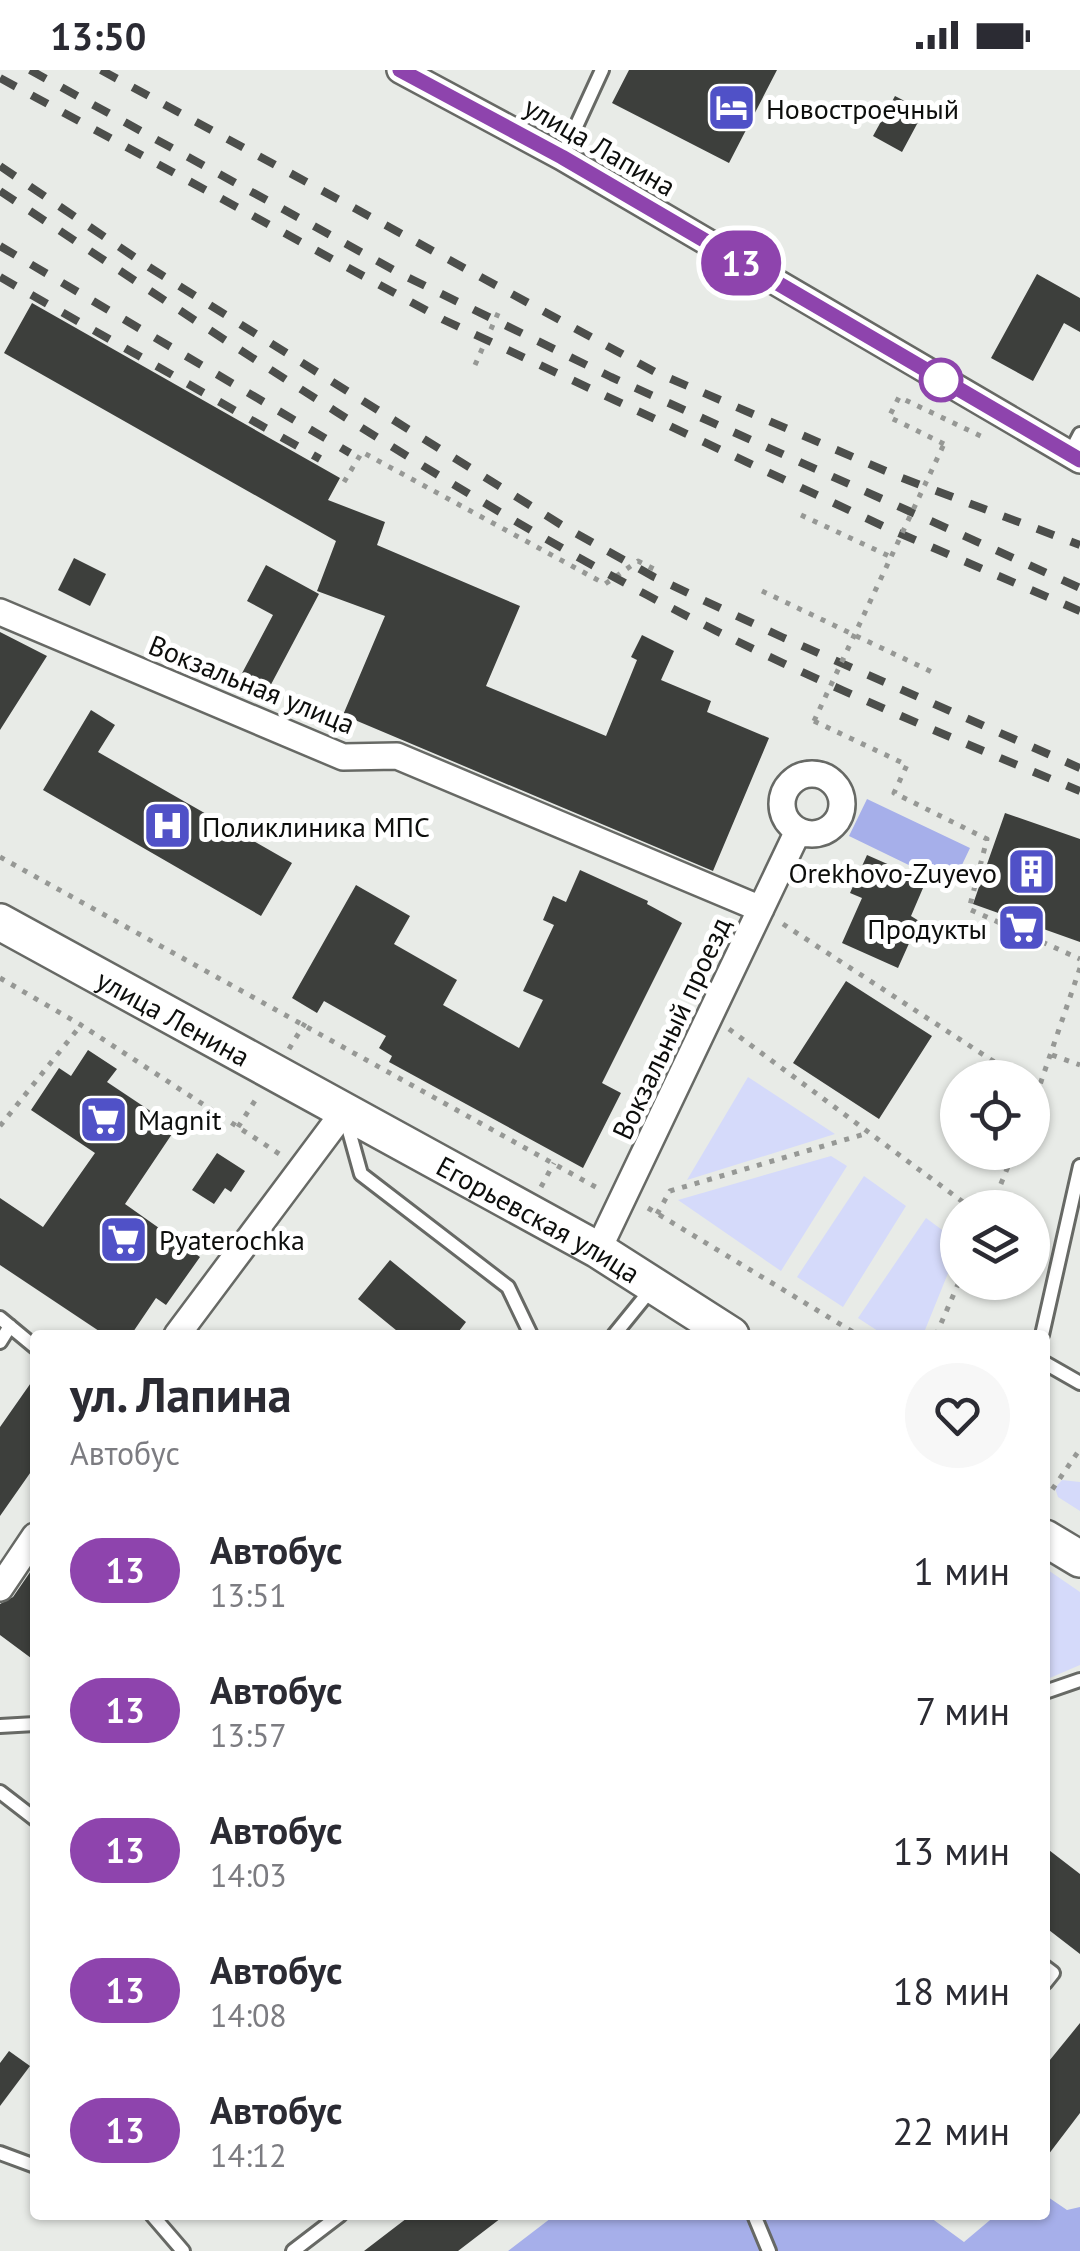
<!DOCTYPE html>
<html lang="ru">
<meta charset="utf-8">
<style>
:root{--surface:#fff;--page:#f7f7f7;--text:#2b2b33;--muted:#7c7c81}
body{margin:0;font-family:"PT Sans",sans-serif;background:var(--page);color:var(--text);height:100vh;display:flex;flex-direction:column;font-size:38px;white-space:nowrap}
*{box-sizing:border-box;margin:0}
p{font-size:32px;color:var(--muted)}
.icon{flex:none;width:55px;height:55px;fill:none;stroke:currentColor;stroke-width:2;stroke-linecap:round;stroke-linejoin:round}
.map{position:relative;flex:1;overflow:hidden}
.side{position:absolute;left:30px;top:1260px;width:1020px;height:890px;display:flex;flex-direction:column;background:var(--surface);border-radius:10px;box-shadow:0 2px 8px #0004}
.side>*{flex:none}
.badge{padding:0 20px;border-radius:32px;font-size:35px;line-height:65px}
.buttons{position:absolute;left:940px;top:990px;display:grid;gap:20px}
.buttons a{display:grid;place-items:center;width:110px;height:110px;border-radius:50%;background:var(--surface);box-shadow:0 2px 8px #0004;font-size:50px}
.map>.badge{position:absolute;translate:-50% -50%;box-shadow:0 0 0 5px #fff}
.round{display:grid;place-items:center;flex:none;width:105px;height:105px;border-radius:52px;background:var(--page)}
.summary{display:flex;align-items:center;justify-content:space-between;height:170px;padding:0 40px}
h1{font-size:48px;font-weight:700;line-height:75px}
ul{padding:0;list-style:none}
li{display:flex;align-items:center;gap:30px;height:140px;padding:0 40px}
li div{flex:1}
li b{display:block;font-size:38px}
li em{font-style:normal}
li .badge{min-width:110px;font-weight:700;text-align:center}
.status{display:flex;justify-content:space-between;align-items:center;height:70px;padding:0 50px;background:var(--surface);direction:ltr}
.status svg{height:28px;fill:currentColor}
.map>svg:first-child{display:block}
.green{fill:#d5dafa}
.forest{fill:#a6afea}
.building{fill:#3d3f3c}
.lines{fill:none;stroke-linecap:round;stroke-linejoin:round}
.service-casing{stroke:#676965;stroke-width:18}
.minor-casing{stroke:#676965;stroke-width:30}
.secondary-casing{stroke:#676965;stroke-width:40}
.path{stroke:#969895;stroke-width:5;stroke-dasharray:5 8;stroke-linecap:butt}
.service{stroke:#fff;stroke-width:12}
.minor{stroke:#fff;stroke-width:25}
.secondary{stroke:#fff;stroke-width:35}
.rail{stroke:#4c4e4b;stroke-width:8;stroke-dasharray:18 18;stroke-linecap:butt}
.path-bridge{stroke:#969895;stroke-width:5;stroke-dasharray:5 8;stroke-linecap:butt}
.line-casing{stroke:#fff;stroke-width:22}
.line{stroke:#8e44ad;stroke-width:15}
.stop-dot{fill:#fff;stroke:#8e44ad;stroke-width:5}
.labels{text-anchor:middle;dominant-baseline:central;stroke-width:10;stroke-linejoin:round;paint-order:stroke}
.poi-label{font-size:28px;fill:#0d0e0c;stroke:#fff;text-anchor:start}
.street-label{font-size:28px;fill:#0d0e0c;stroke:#fff}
</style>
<div class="status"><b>13:50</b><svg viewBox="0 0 49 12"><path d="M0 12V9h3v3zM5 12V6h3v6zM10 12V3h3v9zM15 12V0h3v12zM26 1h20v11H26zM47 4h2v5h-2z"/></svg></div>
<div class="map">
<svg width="1080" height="2181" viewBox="0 0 1080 2181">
<rect width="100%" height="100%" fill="#e8ebe7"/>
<path class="green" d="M748,1007L835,1064L687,1110Z
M831,1086L847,1096L781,1201L678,1130Z
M864,1106L906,1136L843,1237L797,1207Z
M926,1148L957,1171V1181L923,1265H884L858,1248Z
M1062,1410L1080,1412V1441L1058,1427L1055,1418Z
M1045,1498L1080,1522V1595L1045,1610Z"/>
<path class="forest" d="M867,729L970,778L952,816L849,766Z
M1045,2125L1067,2140L1080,2137V2181H508L555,2145H927L964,2172L996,2145H1045Z"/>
<path class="building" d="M629,0H777L729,93L612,33Z
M895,26L924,41L902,82L873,66Z
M1037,204L1080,228V262L1064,253L1033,311L991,288Z
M32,233L340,408L328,430L385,452L377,475L520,536L486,616L606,666L637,590L631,587L642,565L674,581L661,610L711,631L707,642L769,668L713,801L343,645L385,546L317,521L336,471L4,283Z
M74,488L106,504L90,536L58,520Z
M266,495L319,524L267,622L240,607L273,545L247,531Z
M0,562L47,586L0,660Z
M91,640L115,655L98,682L292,793L261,846L43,720Z
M1005,743L1080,769V872L973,834Z
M867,785L926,811L911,846L919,851L898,898L842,873L862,828L850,823Z
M580,800L648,831L647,834L682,853L602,1013L621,1023L583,1098L389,992L392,986L379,978L386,966L324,931L317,943L292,928L356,815L410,846L394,874L457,910L443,935L519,978L543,930L523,921L554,855L543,850L553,826L566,832Z
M846,911L932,966L879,1049L793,993Z
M88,980L117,999L107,1012L176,1058L125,1134L200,1187L166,1235L156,1228L131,1265H105L0,1195V1128L43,1157L95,1083L31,1040L59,998L71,1006Z
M217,1083L245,1101L231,1122L225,1118L214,1134L192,1120Z
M390,1190L466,1252L456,1265H402L358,1229Z
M35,1307V1396L0,1446V1357Z
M35,1495V1591L0,1565V1534L13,1527Z
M1045,1777L1080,1804V1884L1045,1857Z
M1080,1953V2043L1045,2089V1996Z
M9,1981L30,1996L0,2036V1993Z
M411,2145H505L458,2181H364Z"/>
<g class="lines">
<defs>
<path id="service" d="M562,87L602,0
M1069,385L1080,364
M346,1050L361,1104L508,1217L531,1265
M0,1248L35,1277
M614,1265L653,1217
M1042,1265L1080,1096
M0,1272L10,1256
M1045,1293L1080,1313
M1045,1622L1080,1610
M0,1656L35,1654
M0,1722L35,1749
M1045,1897L1053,1903L1045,1913
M0,2083L35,2096
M152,2145L183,2181
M754,2145L769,2181
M293,2181L340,2145"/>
<path id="minor" d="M400,0L562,87L1080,390
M0,542L343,687L397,686L761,839
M782 734a30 30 0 1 1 60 0a30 30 0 1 1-60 0Z
M598,1180L798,761
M177,1265L343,1043
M0,1518L35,1466"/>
<g id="secondary">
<path id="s1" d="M0,852L598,1180L731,1265"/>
<path d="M1045,1468L1080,1489"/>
</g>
</defs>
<use href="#service" class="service-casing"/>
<use href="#minor" class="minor-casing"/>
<use href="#secondary" class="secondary-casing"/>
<path class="path" d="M475,295L499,241
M944,374L889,347L899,327L987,369
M344,412L362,382L605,514L638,491L654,499
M801,445L891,487
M762,521L932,602
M814,651L907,695L894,723L987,769L969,839L1080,889
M0,787L601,1120
M783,854L1019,1008
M0,908L81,955L281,1085
M729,959L971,1138
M289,979L305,953
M1052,985L1080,995
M1032,1038L1080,898
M0,1056L81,955
M238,1057L258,1026
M541,1117L554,1093
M648,1138L858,1265
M991,1138L1014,1082
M657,1144L670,1121L868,1063
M936,1265L959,1212
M1045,1430L1080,1379"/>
<use href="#service" class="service"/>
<use href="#minor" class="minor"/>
<use href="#secondary" class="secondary"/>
<path class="rail" d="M30,0L401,204L611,307L1080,518
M101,0L655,302L902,408L1080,475
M0,8L444,250L885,457L1080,541
M0,96L149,197L563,456L654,507L784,568L1080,698
M0,121C211,261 423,405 647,525C786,600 935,661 1080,721
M0,176L350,383
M0,207L320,389"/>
<path class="path-bridge" d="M814,651L944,374"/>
</g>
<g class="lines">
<defs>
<path id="line" d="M400,0L562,87L1080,390"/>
</defs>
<use href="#line" class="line-casing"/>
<use href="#line" class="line"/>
</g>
<defs>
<symbol id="hotel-square" viewBox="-11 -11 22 22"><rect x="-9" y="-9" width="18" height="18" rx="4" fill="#5051c7" stroke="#fff"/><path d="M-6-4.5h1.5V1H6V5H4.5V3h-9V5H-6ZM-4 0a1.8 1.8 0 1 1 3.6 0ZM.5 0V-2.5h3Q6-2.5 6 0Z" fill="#fff"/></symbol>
<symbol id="hospital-square" viewBox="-11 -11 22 22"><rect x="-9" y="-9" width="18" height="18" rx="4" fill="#5051c7" stroke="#fff"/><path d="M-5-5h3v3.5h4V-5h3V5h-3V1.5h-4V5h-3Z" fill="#fff"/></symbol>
<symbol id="building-square" viewBox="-11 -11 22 22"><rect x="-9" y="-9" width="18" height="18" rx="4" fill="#5051c7" stroke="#fff"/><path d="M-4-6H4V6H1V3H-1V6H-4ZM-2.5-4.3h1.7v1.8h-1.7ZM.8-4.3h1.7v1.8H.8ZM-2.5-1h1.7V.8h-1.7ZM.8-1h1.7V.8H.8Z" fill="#fff"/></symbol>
<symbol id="supermarket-square" viewBox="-11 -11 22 22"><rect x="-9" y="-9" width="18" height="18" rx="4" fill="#5051c7" stroke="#fff"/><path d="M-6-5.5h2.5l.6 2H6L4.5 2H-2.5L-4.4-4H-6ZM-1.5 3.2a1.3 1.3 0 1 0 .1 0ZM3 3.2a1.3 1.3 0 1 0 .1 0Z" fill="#fff"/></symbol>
</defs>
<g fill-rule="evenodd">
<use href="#hotel-square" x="704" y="10" width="55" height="55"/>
<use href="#hospital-square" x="140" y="728" width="55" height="55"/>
<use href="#building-square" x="1004" y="774" width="55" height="55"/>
<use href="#supermarket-square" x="994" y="830" width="55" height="55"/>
<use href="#supermarket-square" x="76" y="1022" width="55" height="55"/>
<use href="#supermarket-square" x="96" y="1142" width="55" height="55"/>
</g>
<circle class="stop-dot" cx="941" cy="310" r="20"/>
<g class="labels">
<g class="poi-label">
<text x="766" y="38">Новостроечный</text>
<text x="202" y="756">Поликлиника МПС</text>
<text x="997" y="802" text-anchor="end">Orekhovo-Zuyevo</text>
<text x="987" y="858" text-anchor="end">Продукты</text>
<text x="138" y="1049">Magnit</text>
<text x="159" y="1169">Pyaterochka</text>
</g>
<g class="street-label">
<text transform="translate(600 76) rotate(30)">улица Лапина</text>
<text transform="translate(252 614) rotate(22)">Вокзальная улица</text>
<text stroke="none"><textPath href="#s1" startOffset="198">улица Ленина</textPath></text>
<text transform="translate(671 958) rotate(-65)">Вокзальный проезд</text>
<text stroke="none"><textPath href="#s1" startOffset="615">Егорьевская улица</textPath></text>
</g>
</g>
</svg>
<div class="buttons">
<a><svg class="icon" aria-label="locate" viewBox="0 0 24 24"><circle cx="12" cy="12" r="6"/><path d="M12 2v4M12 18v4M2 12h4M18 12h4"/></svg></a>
<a><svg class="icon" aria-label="layers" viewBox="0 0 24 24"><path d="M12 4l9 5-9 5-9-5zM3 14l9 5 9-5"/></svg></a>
</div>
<b class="badge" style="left:741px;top:193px;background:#8e44ad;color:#fff">13</b>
<section class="side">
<div class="summary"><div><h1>ул. Лапина</h1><p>Автобус</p></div><a class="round"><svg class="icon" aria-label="heart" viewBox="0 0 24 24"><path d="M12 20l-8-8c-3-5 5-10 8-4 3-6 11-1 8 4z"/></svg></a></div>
<ul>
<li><span class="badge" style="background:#8e44ad;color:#fff">13</span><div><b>Автобус</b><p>13:51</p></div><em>1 мин</em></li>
<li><span class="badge" style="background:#8e44ad;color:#fff">13</span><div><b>Автобус</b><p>13:57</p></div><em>7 мин</em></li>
<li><span class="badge" style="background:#8e44ad;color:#fff">13</span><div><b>Автобус</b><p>14:03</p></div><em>13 мин</em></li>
<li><span class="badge" style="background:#8e44ad;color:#fff">13</span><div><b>Автобус</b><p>14:08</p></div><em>18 мин</em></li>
<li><span class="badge" style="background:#8e44ad;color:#fff">13</span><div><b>Автобус</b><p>14:12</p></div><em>22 мин</em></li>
</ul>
</section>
</div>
